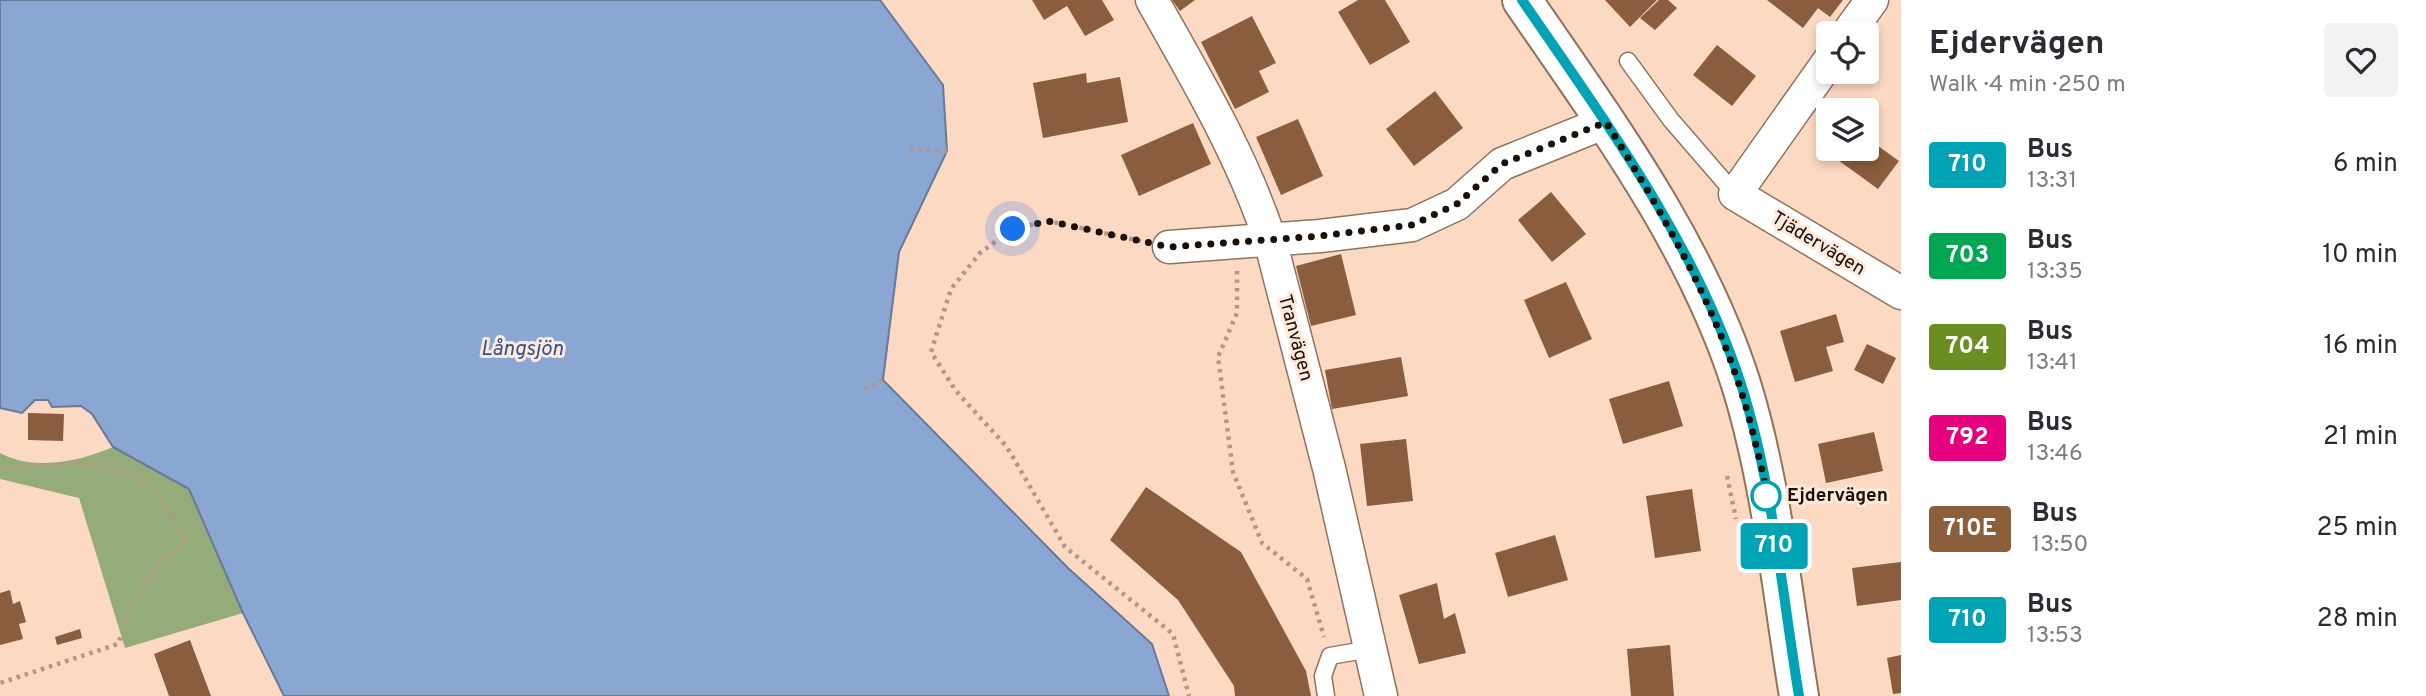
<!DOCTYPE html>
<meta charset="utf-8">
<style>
:root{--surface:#fff;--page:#f2f2f3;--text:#2b2b33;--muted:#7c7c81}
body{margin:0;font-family:Overpass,sans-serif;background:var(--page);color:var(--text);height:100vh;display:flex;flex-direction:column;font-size:26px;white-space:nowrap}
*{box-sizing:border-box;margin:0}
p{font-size:23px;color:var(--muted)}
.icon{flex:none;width:38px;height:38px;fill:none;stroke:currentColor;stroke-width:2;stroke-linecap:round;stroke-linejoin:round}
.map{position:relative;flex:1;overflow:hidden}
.drawer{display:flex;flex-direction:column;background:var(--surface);width:525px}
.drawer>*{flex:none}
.badge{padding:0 14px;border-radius:5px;font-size:24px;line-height:46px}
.tools{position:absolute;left:1816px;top:21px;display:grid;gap:14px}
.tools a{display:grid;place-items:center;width:63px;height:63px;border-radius:7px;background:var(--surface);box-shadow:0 4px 10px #0003;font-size:35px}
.you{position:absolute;width:35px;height:35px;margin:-18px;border:5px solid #fff;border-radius:50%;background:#1a73e8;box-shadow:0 0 0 10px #1a73e833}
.map>.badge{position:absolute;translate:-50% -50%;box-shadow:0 0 0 4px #fff}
.round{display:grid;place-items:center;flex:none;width:74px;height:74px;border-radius:7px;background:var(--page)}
.headline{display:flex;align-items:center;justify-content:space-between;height:119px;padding:0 28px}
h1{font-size:33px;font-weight:700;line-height:52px}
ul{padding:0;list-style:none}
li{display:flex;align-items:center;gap:21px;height:91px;padding:0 28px}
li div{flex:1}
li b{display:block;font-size:26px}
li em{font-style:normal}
li .badge{min-width:77px;font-weight:700;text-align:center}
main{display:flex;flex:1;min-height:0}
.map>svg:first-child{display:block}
.forest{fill:#94ac7a}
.water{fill:#8aa6d3;stroke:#697996;stroke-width:2}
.building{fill:#895d3d}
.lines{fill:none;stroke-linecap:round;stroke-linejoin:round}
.service-casing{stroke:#91725d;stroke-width:19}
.minor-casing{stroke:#91725d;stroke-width:35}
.tertiary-casing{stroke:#91725d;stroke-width:42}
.path{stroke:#b29785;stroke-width:4.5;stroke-dasharray:3.5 5;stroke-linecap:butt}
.service{stroke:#fff;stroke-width:16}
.minor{stroke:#fff;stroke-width:32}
.tertiary{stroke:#fff;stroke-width:38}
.line-casing{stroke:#fff;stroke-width:16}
.line{stroke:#00a3b4;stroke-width:10}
.walk{stroke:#1b1008;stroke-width:7;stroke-dasharray:0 12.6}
.stop-dot{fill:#fff;stroke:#00a3b4;stroke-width:3.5}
.labels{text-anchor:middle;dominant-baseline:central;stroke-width:6;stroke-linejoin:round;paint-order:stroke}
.street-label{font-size:19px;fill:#1b1008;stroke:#ffe9db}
.stop-label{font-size:19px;font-weight:bold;fill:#1b1008;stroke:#ffe9db;text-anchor:start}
.water-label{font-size:21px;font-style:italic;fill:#2f528b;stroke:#ffe9db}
</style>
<main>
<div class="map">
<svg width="1901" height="696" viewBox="0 0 1901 696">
<rect width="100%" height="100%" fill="#fcd9c2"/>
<path class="forest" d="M113,447L189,489L243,613L125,648L79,498L0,479V453C33,471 79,462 113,447Z"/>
<path class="water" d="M0,0H880L943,85L947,151L899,252L883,380L1068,568L1152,644L1169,696H284L243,613L189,489L113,447L92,414L81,406L52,407L48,400H35L22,413L0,408Z"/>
<path class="building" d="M1032,0H1102L1114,20L1085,36L1067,6L1044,20Z
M1172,0H1195L1180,11Z
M1358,0H1385L1410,42L1370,65L1338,12Z
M1605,0H1657L1630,27Z
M1659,0H1668L1677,8L1655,30L1640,18Z
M1767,0H1843L1830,17L1818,8L1803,28Z
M1252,16L1276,63L1259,71L1269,92L1235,109L1201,42Z
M1717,45L1756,76L1732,106L1693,75Z
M1086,73L1087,83L1120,77L1128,122L1043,138L1033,83Z
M1435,91L1463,128L1414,166L1386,129Z
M1298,119L1323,176L1281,195L1256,137Z
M1193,123L1211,164L1139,196L1121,155Z
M1867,138L1899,161L1878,189L1838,160L1847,149H1867Z
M1551,192L1586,234L1552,262L1518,220Z
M1341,254L1356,315L1311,326L1296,266Z
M1566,282L1592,339L1549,358L1524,300Z
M1836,314L1844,342L1826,347L1833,371L1795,382L1780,331Z
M1867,344L1896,358L1883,384L1854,370Z
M1401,357L1408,396L1332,409L1325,370Z
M1669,381L1683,426L1623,444L1609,399Z
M28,413L64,414L63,441L28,440Z
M1874,432L1883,471L1826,483L1818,444Z
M1406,439L1413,501L1367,506L1360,444Z
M1146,487L1241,552L1306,671L1311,696H1235L1234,686L1178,600L1110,540Z
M1692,489L1701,551L1655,558L1646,496Z
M1555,535L1568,580L1508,597L1495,553Z
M1901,562V600L1857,606L1852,568Z
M1437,583L1444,619L1455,613L1466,653L1419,664L1399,595Z
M10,590L13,604L20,601L26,622L19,624L23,639L0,645V593Z
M80,629L82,638L57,645L55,637Z
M190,640L211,696H169L154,654Z
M1670,645L1674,696H1631L1627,649Z
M1901,655V693L1893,694L1887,658Z"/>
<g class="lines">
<defs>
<path id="service" d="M1628,61L1671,120L1735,194
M1326,696L1323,676L1330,656L1370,649"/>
<path id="minor" d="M1152,0C1196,78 1242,155 1270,240L1329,468L1381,696
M1848,33L1872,0
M1829,61L1735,194L1901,293
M1169,247L1320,236L1412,225L1457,204L1502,164L1606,122"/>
<path id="tertiary" d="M1522,0C1605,121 1696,243 1741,384C1772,484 1782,593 1799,696"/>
</defs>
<use href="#service" class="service-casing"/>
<use href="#minor" class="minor-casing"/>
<use href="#tertiary" class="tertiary-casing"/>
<path class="path" d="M910,149L947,151
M1141,241L1048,221L1013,229L980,253L951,289L931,352L956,391L1007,447L1065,547L1173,634L1189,696
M1237,271V313L1218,357L1233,472L1262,543L1307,579L1324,637
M864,389L883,380
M0,469C49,467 107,452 148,486C163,500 175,523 187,539L153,569L130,611L118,644L0,683
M1727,476L1736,519"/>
<use href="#service" class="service"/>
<use href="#minor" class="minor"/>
<use href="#tertiary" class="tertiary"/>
</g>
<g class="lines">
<defs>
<path id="line" d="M1522,0C1605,121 1695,243 1741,384C1773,484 1782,593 1799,696"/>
</defs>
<use href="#line" class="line-casing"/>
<use href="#line" class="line"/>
<path class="walk" d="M1013,229L1048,221L1169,247L1320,236L1412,225L1457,204L1502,164L1606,122C1668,222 1726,321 1754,437C1758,455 1767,485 1766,496"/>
</g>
<circle class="stop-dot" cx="1766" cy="496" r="14"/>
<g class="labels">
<g class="street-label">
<text transform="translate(1818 244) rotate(31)">Tjädervägen</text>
<text transform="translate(1295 338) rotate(75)">Tranvägen</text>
</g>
<g class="stop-label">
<text x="1787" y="496">Ejdervägen</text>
</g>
<g class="water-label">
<text x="522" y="349">Långsjön</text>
</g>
</g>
</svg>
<div class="tools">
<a><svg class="icon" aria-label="locate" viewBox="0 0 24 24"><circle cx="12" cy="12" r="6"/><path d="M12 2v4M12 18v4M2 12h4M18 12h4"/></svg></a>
<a><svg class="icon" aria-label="layers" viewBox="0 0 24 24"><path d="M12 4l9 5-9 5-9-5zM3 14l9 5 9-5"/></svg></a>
</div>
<div class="you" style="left:1013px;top:229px"></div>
<b class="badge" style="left:1774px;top:546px;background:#00a3b4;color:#fff">710</b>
</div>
<section class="drawer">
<div class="headline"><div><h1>Ejdervägen</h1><p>Walk · 4 min · 250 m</p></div><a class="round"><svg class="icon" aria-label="heart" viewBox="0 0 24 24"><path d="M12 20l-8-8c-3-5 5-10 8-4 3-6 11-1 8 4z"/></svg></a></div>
<ul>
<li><span class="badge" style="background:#00a3b4;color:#fff">710</span><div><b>Bus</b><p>13:31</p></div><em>6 min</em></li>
<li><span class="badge" style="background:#00a651;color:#fff">703</span><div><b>Bus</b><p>13:35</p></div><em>10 min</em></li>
<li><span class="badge" style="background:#6b8e23;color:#fff">704</span><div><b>Bus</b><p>13:41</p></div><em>16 min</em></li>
<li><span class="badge" style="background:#e6007e;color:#fff">792</span><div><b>Bus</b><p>13:46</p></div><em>21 min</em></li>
<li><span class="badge" style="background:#8b5e3c;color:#fff">710E</span><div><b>Bus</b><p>13:50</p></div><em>25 min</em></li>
<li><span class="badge" style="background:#00a3b4;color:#fff">710</span><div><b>Bus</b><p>13:53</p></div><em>28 min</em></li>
</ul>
</section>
</main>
